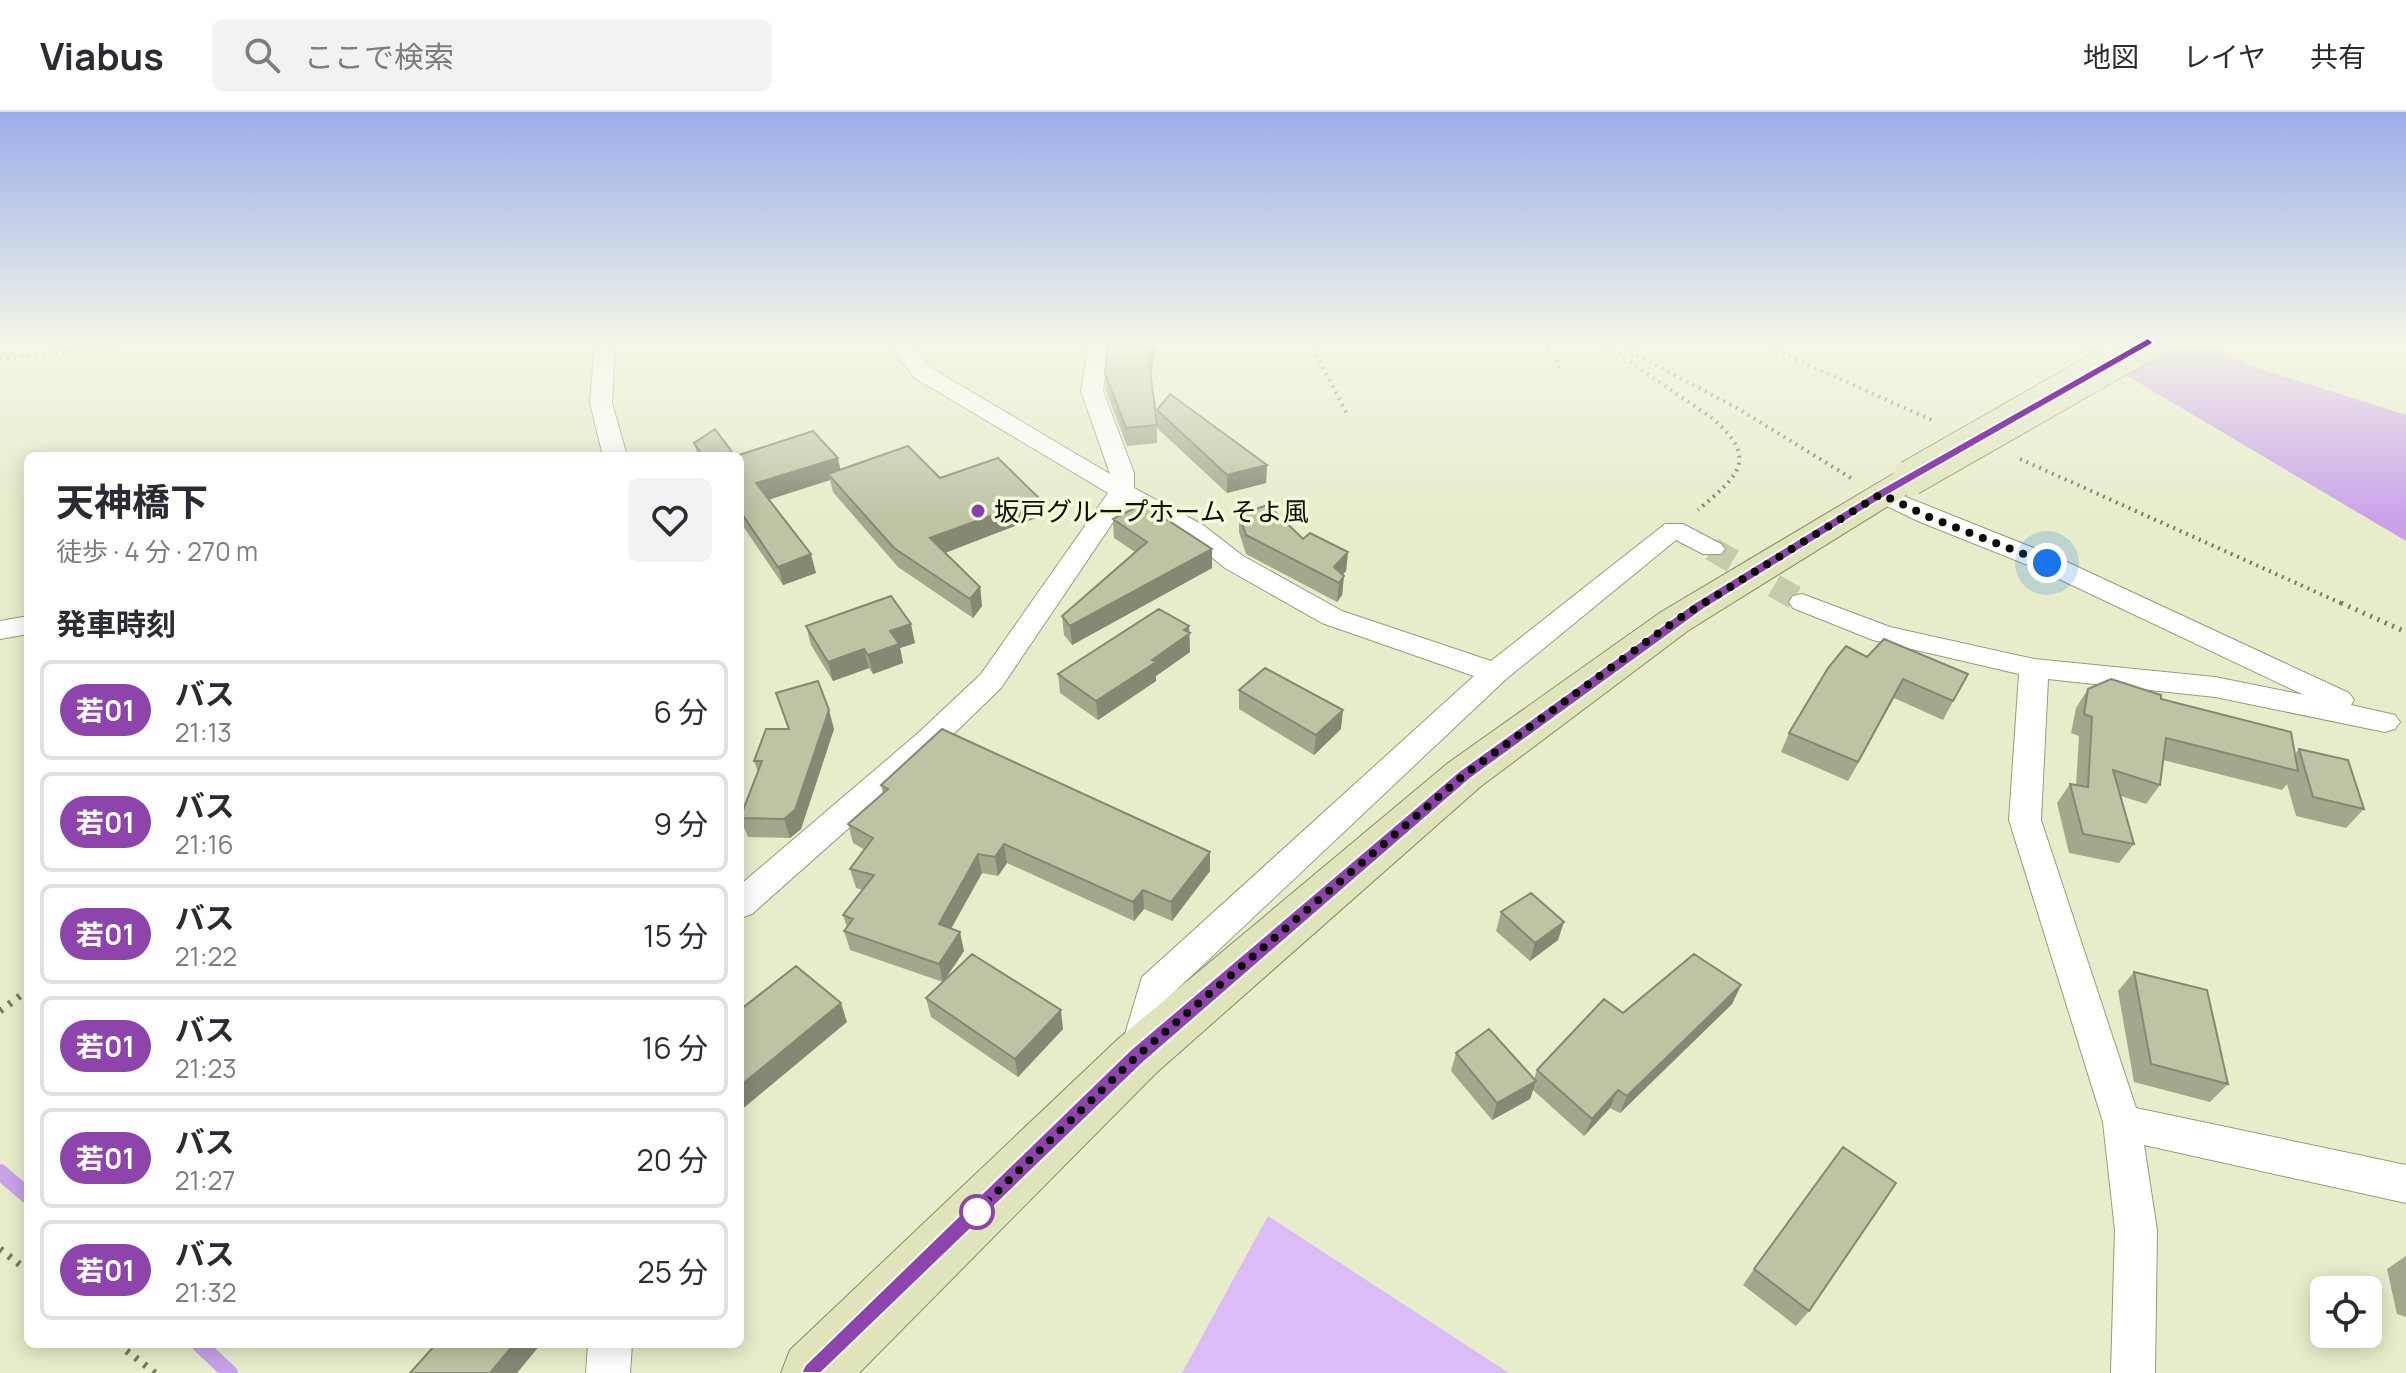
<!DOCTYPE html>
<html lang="ja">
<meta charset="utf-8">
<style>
:root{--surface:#fff;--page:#f2f2f3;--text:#2b2b33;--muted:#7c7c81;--line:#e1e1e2}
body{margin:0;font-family:Manrope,"Noto Sans JP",sans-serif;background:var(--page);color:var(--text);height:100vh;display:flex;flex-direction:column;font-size:30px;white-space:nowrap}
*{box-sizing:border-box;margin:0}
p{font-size:26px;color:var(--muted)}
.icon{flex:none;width:44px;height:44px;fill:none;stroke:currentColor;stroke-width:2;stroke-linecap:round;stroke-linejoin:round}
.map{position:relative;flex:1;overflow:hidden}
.panel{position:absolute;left:24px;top:340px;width:720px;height:896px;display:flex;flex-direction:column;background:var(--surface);border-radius:12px;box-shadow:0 4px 20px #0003}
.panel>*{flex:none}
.badge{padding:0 16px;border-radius:26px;font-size:28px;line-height:52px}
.controls{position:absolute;left:2310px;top:1164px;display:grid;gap:16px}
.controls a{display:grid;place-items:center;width:72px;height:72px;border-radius:12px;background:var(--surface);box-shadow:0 4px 20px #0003;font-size:40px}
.you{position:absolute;width:40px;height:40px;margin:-20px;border:6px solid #fff;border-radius:50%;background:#1a73e8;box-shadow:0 0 0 12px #1a73e833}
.map>.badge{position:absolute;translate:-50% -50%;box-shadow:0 0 0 4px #fff}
h2{padding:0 32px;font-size:30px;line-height:72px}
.round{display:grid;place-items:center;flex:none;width:84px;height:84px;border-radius:12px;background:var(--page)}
.overview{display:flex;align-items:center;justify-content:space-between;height:136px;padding:0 32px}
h1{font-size:38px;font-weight:700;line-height:60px}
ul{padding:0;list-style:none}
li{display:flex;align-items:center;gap:24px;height:100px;margin:0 16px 12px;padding:0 16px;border:4px solid var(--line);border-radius:12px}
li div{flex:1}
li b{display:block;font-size:30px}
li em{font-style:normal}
li .badge{min-width:88px;font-weight:700;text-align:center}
header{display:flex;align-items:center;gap:48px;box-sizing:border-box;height:112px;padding:0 40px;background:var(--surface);border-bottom:2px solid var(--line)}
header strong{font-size:38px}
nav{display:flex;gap:44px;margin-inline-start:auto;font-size:28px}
.search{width:560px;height:72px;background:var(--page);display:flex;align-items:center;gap:20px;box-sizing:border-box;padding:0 28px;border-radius:12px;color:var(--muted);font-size:30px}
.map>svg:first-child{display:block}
.green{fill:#dbbcf6}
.water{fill:#c9a2ea}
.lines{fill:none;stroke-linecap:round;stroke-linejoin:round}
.stream{stroke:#c9a2ea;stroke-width:16}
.street-tunnel{stroke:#c6cbac;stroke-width:24;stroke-dasharray:24 12;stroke-linecap:butt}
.street-casing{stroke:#979c7c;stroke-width:2}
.primary-casing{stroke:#878d5c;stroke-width:2}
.path-far2{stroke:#777a65;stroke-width:4;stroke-dasharray:2 5;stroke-linecap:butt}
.path-far1{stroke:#777a65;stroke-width:5;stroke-dasharray:2 6;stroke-linecap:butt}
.path{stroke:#777a65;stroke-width:7;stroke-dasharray:3 8;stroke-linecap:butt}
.street{fill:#fff;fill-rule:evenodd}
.primary{fill:#dfe4ba;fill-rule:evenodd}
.primary-bridge-casing{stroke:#878d5c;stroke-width:37;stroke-linecap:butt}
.primary-bridge{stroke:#dfe4ba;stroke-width:35}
.wall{fill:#a3a88c}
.shaded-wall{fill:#858872}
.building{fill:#bec3a3;stroke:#858872;stroke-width:2}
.line{fill:#8e44ad;stroke:#fff;stroke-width:2}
.walk{stroke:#0c0d03;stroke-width:8;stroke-dasharray:0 14.4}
.poi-dot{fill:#8540b4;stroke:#f4fad7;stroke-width:3}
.stop-dot{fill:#fff;stroke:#8e44ad;stroke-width:4}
.labels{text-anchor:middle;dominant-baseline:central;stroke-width:7;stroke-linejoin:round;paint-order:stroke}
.poi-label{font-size:26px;fill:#0c0d03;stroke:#f4fad7;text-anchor:start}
</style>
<header>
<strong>Viabus</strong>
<div class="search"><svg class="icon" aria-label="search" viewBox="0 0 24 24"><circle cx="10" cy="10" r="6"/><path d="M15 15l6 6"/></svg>ここで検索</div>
<nav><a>地図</a><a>レイヤ</a><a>共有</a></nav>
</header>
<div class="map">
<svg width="2406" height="1261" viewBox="0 0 2406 1261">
<rect width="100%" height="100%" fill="#e7ecca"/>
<path class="green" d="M1268,1104L1509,1261H1182Z"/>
<path class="water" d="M2070,230H2208L2251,254L2406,303V429Z"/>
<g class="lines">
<path class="stream" d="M0,1060L28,1084
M199,1232L230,1261"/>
<path class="street-tunnel" d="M1712,437L1802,490"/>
<defs>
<path id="street" d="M595,230H615L612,291L627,344H603L590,291Z
M886,230H907L931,256L1110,362L1081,279L1089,230H1109L1103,279L1134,361V376L1203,413L1243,444L1342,499L1491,549L1665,412H1683L1721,432L1725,437L1721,442H1703L1676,428L1505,568L1171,883L1151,950L1138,955L1125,950L1120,939L1142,865L1474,564L1322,511L1225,456L1185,423L1126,391L1001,576L939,636L752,802L740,806V773L917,622L981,562L1108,381L915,266Z
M1881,375L2056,445L2349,581L2354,588L2351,593L2395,603L2400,610L2395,617L2385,620L2215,585L2048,567L2041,708L2136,996L2406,1053V1091L2144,1033L2157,1118L2155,1261H2111L2115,1118L2103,1010L2009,708L2019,562L1873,528L1793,496L1789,490L1793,484L1802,482L1890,515L2034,547L2215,565L2304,583L2038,457L1920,410L1872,387L1869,382L1872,377Z
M28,504V522L0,527V509Z
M588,1232H632L630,1261H586Z"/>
<path id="primary" d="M1910,355L1922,359L1928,366L1922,373L1689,518L1480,675L1156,961L859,1261H781L790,1238L1118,927L1448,651L1661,500L1898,359Z"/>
</defs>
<use href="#street" class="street-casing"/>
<use href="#primary" class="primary-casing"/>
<path class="path-far2" d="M1310,230L1348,304
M1535,230L1550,239L1560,258
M1601,230L1712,306C1761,348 1737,364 1698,398
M1612,230L1737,296L1851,366
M1757,230L1934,309
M0,247L150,230
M2020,347L2345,493"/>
<path class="path-far1" d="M2341,491L2406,520"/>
<path class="path" d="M0,899L28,878
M0,1137L28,1159
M118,1232L155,1261"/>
<use href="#street" class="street"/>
<use href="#primary" class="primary"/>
<defs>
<path id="primary-bridge" d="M1910,366L2148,230"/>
</defs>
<use href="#primary-bridge" class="primary-bridge-casing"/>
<use href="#primary-bridge" class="primary-bridge"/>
</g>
<path class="wall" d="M1156,237L1151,261L1157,313V331L1127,334L1106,279L1105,261Z
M1157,298L1267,353L1266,371L1227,381L1157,316Z
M694,331L735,344H698Z
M740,344L841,357L940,366L1039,386L1041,404L945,441L980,475L982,494L973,506L898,455L833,380L830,368L769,387L816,461L783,473L741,411L740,412Z
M1239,402L1303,427L1348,440L1346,459L1342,463L1344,464L1342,483L1337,490L1246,442L1239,420Z
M1113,407L1212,437V456L1072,533L1064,523L1062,504L1135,440L1114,426Z
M806,514L915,531L900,536L903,551L873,562L869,556L833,569L811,533Z
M1189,514L1190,540L1156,564V569L1098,608L1060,581L1058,562Z
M1867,545L1968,562L1943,608L1894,586L1848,669L1781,640L1789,621Z
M2088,577L2161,587L2295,642L2299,637L2364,697L2346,716L2296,704L2287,672L2282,678L2163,648L2160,673L2146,692L2121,684L2134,732L2119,751L2069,741L2057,691L2070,672L2076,673L2079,624L2071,621L2076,596Z
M1239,578L1341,617L1314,643L1239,597Z
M776,581L834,617L801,717L790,726L748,725L740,706L758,660L754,649L788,617Z
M881,673L1210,759L1172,809L1144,797L1134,809L1007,751L998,764L982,761L951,817L964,839L945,868L1063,917L1018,965L931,905L926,886L943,870L850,838L844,819L847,815L843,803L863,778L856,776L850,757L865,738L853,731L848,712L883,682Z
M1501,800L1558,828L1530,849L1496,819Z
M2134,860L2228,972L2210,990L2134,970L2118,879Z
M1741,873L1732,892L1620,1001L1610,996L1584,1024L1533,978L1530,987L1492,1008L1451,959L1456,941L1534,967L1537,958L1623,901Z
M2406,1144V1205L2397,1202L2387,1157Z
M1754,1157L1809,1199L1796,1214L1743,1173Z"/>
<path class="shaded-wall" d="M1153,230H1156V237L1150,266L1149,248Z
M838,346L842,365L828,362L830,368L762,390L756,371Z
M1267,353L1266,371L1227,381V363Z
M1039,386L1041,404L934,445L930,426Z
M1212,437V456L1072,533L1070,514Z
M1348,440L1346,459L1336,469L1334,455Z
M811,442L816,461L783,473L778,455Z
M1344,464L1342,483L1337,490L1339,471Z
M980,475L982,494L973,506L970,487Z
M911,512L915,531L900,536L903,551L873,562L868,543L890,519Z
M1189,514L1190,540L1156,564V569L1098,608L1096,589L1152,548Z
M864,537L869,556L833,569L828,550Z
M1903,567L1894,586L1848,669L1858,650Z
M829,598L834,617L801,717L790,726L784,707Z
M1343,598L1341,617L1314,643L1316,623Z
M1004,732L1007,751L998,764L995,745Z
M1210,740V759L1172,809L1171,790Z
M978,742L982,761L943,831L939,812Z
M1143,778L1144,797L1134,809L1133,790Z
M1564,810L1558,828L1530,849L1535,831Z
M960,820L964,839L943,870L939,852Z
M1741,873L1732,892L1620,1001L1627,984Z
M841,891L847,910L740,999V974Z
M1061,898L1063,917L1018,965L1015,947Z
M1536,969L1530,987L1492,1008L1497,991Z
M1618,978L1610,996L1584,1024L1592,1007Z
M514,1232H541L517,1261H490Z"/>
<path class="building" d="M1108,230H1153L1149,248L1157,313L1126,316L1105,261Z
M1170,282L1267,353L1227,363L1157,298Z
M715,317L735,344H703L694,331Z
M813,319L838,346L756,371L811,442L778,455L740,399V344H736Z
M908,334L940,366L998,346L1039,386L930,426L980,475L970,487L894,436L828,362Z
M1143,392L1212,437L1070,514L1062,504L1147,430L1113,407Z
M1268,393L1303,427L1310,421L1348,440L1334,455L1344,464L1339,471L1246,423L1239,402Z
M891,484L911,512L890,519L899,532L868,543L864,537L828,550L806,514Z
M1159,497L1189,514L1184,518L1190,521L1152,548L1156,550L1096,589L1058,562Z
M1884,527L1968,562L1953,589L1903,567L1858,650L1789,621L1828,556L1846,534L1867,545Z
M1265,556L1343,598L1316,623L1239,578Z
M2111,567L2161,583V587L2291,620L2298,659L2166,626L2160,673L2113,658L2134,732L2083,722L2070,672L2088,675L2092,605L2084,602L2088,577Z
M818,569L829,598L795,698L784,707L740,706L762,649H754L766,617H789L776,581Z
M942,617L1210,740L1171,790L1143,778L1133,790L1004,732L995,745L978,742L939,812L960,820L939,852L844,819L853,807L843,803L874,763L850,757L873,726L848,712L888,677L881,673Z
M2299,637L2348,648L2364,697L2313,685Z
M1531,781L1564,810L1535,831L1501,800Z
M972,842L1061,898L1015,947L926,886Z
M1694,842L1741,873L1627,984L1618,978L1592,1007L1537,958L1604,887L1623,901Z
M796,854L841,891L740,974V898Z
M2134,860L2207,878L2228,972L2151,952Z
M1489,917L1536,969L1497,991L1456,941Z
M1843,1035L1896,1071L1809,1199L1754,1157Z
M436,1232H514L490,1261H410Z"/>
<linearGradient id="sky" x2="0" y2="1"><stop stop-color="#9bade9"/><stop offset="0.57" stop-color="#f4f6e7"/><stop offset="1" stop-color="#f4f6e7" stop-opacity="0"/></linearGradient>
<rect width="2406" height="406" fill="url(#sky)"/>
<path class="line" d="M2148,226L2153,230L2152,232L1886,384L1704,497L1470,667L1144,950L821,1261H801L805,1253L1130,938L1459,659L1694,491L1877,379Z"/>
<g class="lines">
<path class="walk" d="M977,1100L972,1104L1137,944L1464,663L1675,509L1881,382L1929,405L2047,451"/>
</g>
<circle class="poi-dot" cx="978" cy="399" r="8"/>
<circle class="stop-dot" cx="977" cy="1100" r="16"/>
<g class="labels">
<g class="poi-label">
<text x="994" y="399">坂戸グループホーム そよ風</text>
</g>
</g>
</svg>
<div class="controls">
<a><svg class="icon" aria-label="locate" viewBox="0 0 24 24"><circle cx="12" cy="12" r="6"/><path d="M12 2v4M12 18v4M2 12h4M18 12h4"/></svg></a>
</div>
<div class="you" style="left:2047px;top:451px"></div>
<section class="panel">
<div class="overview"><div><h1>天神橋下</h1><p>徒歩 · 4 分 · 270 m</p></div><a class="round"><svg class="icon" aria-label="heart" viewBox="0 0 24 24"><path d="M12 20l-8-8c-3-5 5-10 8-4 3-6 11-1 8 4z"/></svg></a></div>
<h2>発車時刻</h2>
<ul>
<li><span class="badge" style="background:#8e44ad;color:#fff">若01</span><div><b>バス</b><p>21:13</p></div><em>6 分</em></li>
<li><span class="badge" style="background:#8e44ad;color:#fff">若01</span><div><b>バス</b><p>21:16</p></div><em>9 分</em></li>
<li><span class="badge" style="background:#8e44ad;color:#fff">若01</span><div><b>バス</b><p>21:22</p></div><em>15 分</em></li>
<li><span class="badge" style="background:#8e44ad;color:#fff">若01</span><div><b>バス</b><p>21:23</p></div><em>16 分</em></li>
<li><span class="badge" style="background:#8e44ad;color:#fff">若01</span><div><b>バス</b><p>21:27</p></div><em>20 分</em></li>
<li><span class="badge" style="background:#8e44ad;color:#fff">若01</span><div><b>バス</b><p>21:32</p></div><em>25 分</em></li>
</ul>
</section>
</div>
